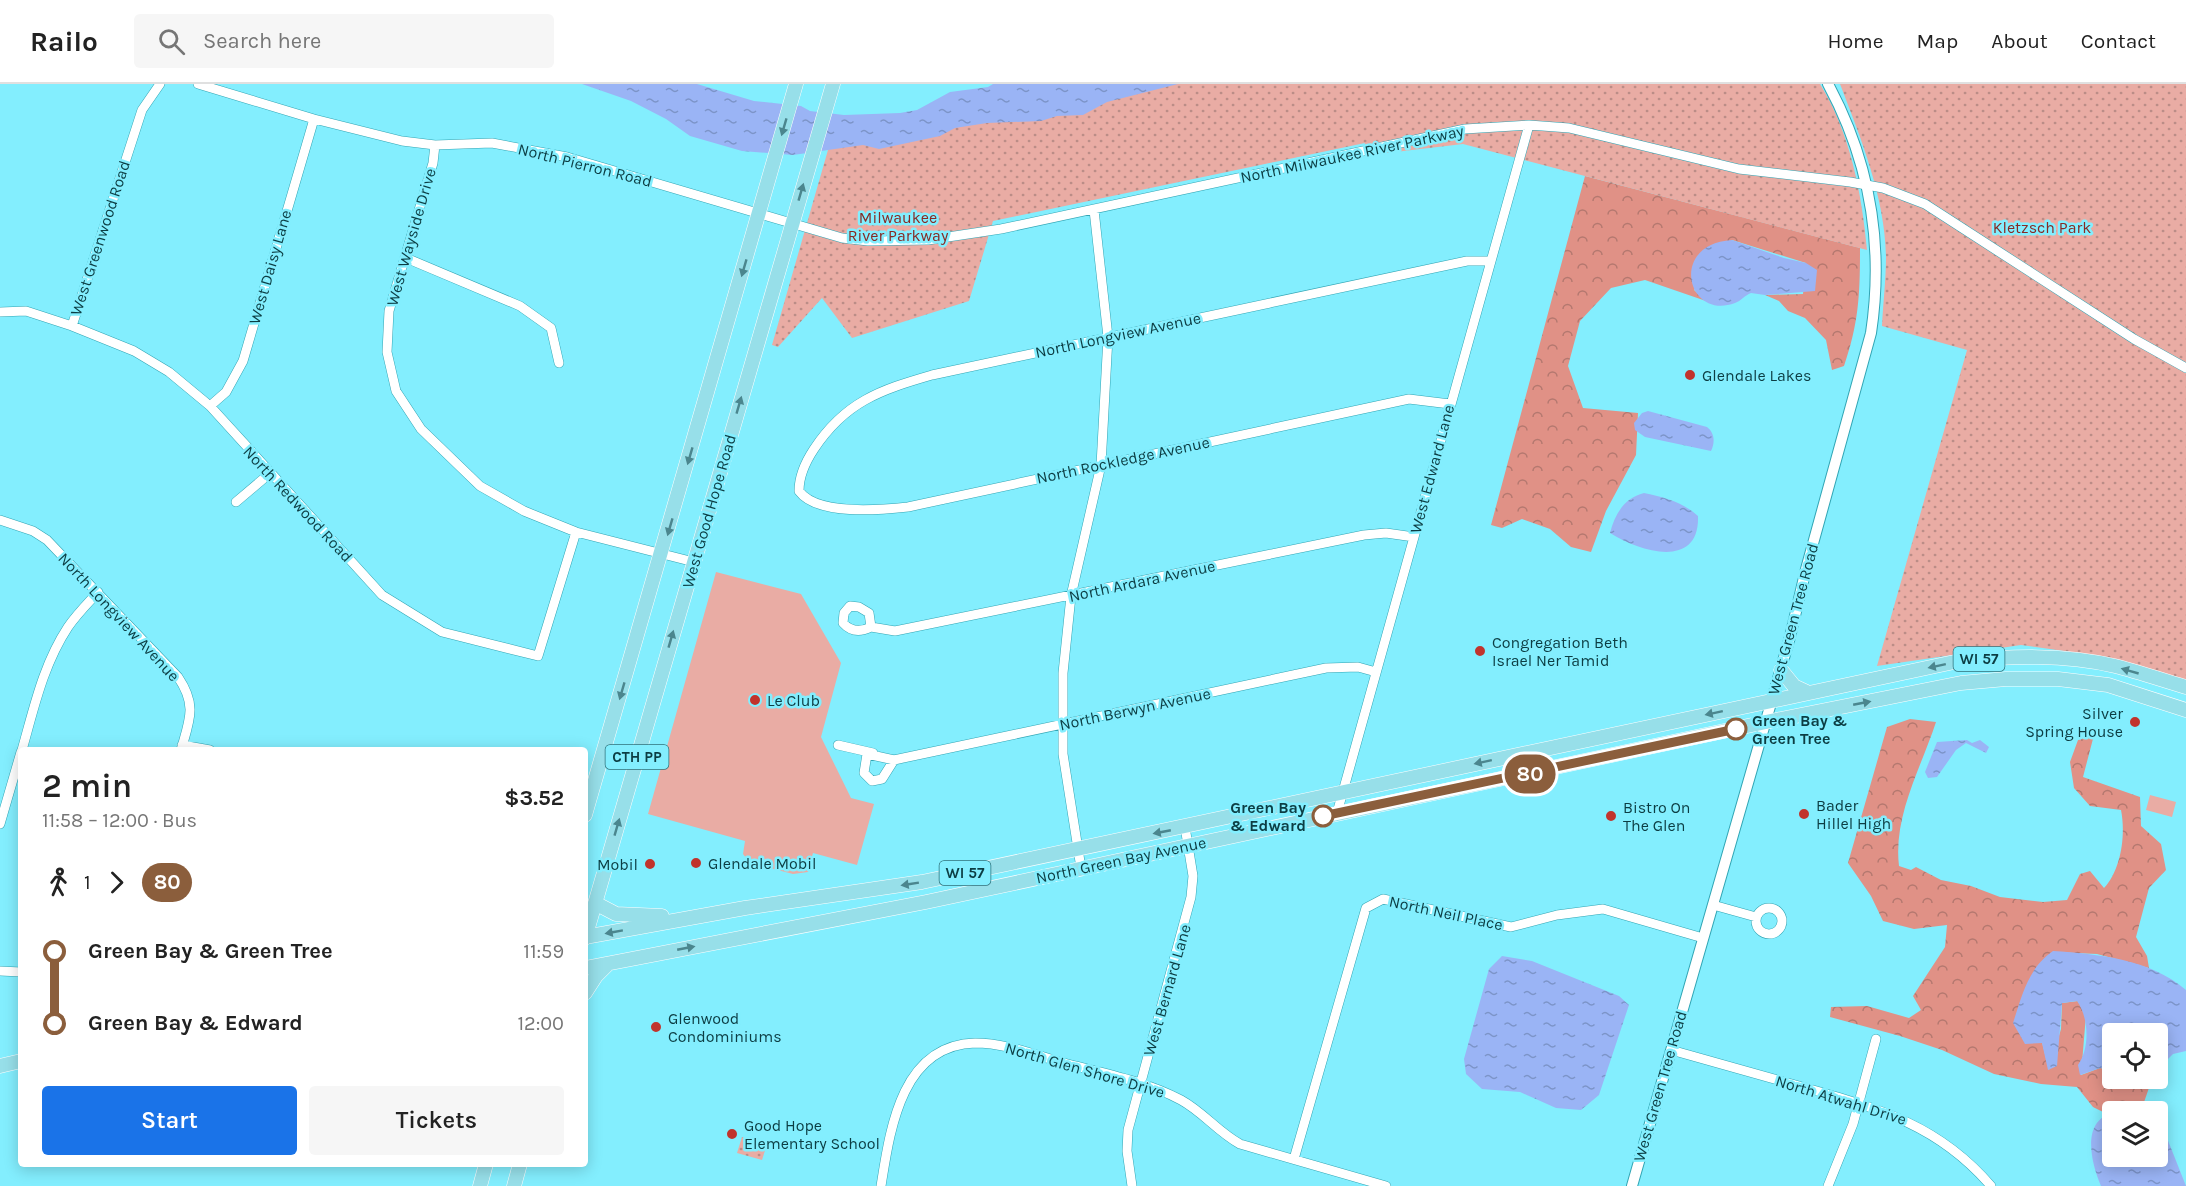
<!DOCTYPE html>
<meta charset="utf-8">
<style>
:root{--surface:#fff;--page:#f6f6f6;--text:#222;--muted:#767676;--line:#e0e0e0;--accent:#1a73e8}
body{margin:0;font-family:Karla,sans-serif;background:var(--page);color:var(--text);height:100vh;display:flex;flex-direction:column;font-size:22px;white-space:nowrap}
*{box-sizing:border-box;margin:0}
p{font-size:20px;color:var(--muted)}
.icon{flex:none;width:33px;height:33px;fill:none;stroke:currentColor;stroke-width:2;stroke-linecap:round;stroke-linejoin:round}
.map{position:relative;flex:1;overflow:hidden}
.sheet{position:absolute;left:18px;top:663px;width:570px;height:420px;display:flex;flex-direction:column;background:var(--surface);border-radius:6px;box-shadow:0 3px 15px #0003}
.sheet>*{flex:none}
.badge{padding:0 12px;border-radius:20px;font-size:21px;line-height:39px}
.controls{position:absolute;left:2102px;top:939px;display:grid;gap:12px}
.controls a{display:grid;place-items:center;width:66px;height:66px;border-radius:6px;background:var(--surface);box-shadow:0 3px 15px #0003;font-size:30px}
.map>.badge{position:absolute;translate:-50% -50%;box-shadow:0 0 0 3px #fff}
.legs{display:flex;align-items:center;gap:9px;height:66px;padding:0 24px;font-size:20px}
.legs p{margin-inline-start:auto}
.headline{display:flex;align-items:center;justify-content:space-between;height:102px;padding:0 24px}
h1{font-size:33px;font-weight:600;line-height:45px}
.cta{display:flex;gap:12px;margin-top:auto;padding:12px 24px}
.cta a{flex:1;height:69px;border-radius:6px;background:var(--accent);color:#fff;font-size:24px;font-weight:600;line-height:69px;text-align:center}
.cta a+a{background:var(--page);color:var(--text)}
ul{padding:0 24px;list-style:none}
li{display:flex;align-items:center;gap:21px;height:72px;font-size:22px}
li i{display:grid;place-items:center;width:9px;height:100%;margin:0 8px;background:currentColor}
li i::after{content:'';width:15px;height:15px;margin:-8px;border:4px solid;border-radius:50%;background:var(--surface)}
li p{margin-inline-start:auto}
li:first-child i{background:linear-gradient(#0000 50%,currentColor 0)}
li:last-child i{background:linear-gradient(currentColor 50%,#0000 0)}
header{display:flex;align-items:center;gap:36px;box-sizing:border-box;height:84px;padding:0 30px;background:var(--surface);border-bottom:2px solid var(--line)}
header strong{font-size:28px}
nav{display:flex;gap:33px;margin-inline-start:auto;font-size:21px}
.search{width:420px;height:54px;background:var(--page);display:flex;align-items:center;gap:15px;box-sizing:border-box;padding:0 21px;border-radius:6px;color:var(--muted);font-size:22px}
.map>svg:first-child{display:block}
.green{fill:#e9aca4}
.forest{fill:url(#forest-crowns)}
.park{fill:url(#park-dots)}
.water{fill:url(#water-ripples)}
.lines{fill:none;stroke-linecap:round;stroke-linejoin:round}
.minor-casing{stroke:#31a5b4;stroke-width:10}
.tertiary-casing{stroke:#31a5b4;stroke-width:12}
.primary-casing{stroke:#fff;stroke-width:15}
.minor{stroke:#fff;stroke-width:9}
.tertiary{stroke:#fff;stroke-width:10}
.primary{stroke:#97dfe9;stroke-width:14}
.oneway{fill:#4b868e}
.line-1-casing{stroke:#fff;stroke-width:14}
.line-1{stroke:#8b5e3c;stroke-width:9}
.poi-dot{fill:#c1332c;stroke:#83eefe;stroke-width:2}
.stop-1-dot{fill:#fff;stroke:#8b5e3c;stroke-width:3}
.labels{text-anchor:middle;dominant-baseline:central;stroke-width:5;stroke-linejoin:round;paint-order:stroke}
.shield{fill:#83eefe;stroke:#30727b;stroke-width:1.5}
.shield-label{font-size:15px;font-weight:bold;fill:#0c3d43}
.street-label{font-size:16px;fill:#0c3d43;stroke:#83eefe}
.park-label{font-size:16px;fill:#872a24;stroke:#83eefe}
.poi-label{font-size:16px;fill:#0c3d43;stroke:#83eefe;text-anchor:start}
.stop-label{font-size:16px;font-weight:bold;fill:#0c3d43;stroke:#83eefe;text-anchor:start}
</style>
<header>
<strong>Railo</strong>
<div class="search"><svg class="icon" aria-label="search" viewBox="0 0 24 24"><circle cx="10" cy="10" r="6"/><path d="M15 15l6 6"/></svg>Search here</div>
<nav><a>Home</a><a>Map</a><a>About</a><a>Contact</a></nav>
</header>
<div class="map">
<svg width="2186" height="1102" viewBox="0 0 2186 1102">
<defs>
<pattern id="forest-crowns" width="20" height="18" patternUnits="userSpaceOnUse" patternTransform="scale(1.5)"><rect width="20" height="18" fill="#e09186"/><path d="M2 6a3 3 0 1 1 6 0M12 15a3 3 0 1 1 6 0" fill="none" stroke="#b4786f"/></pattern>
<pattern id="park-dots" width="8" height="8" patternUnits="userSpaceOnUse" patternTransform="scale(1.5)"><rect width="8" height="8" fill="#e9aca4"/><path d="M2 2h.1M6 6h.1" fill="none" stroke="#bb8d87" stroke-width="1.8" stroke-linecap="round"/></pattern>
<pattern id="water-ripples" width="26" height="14" patternUnits="userSpaceOnUse" patternTransform="scale(1.5)"><rect width="26" height="14" fill="#9ab4f5"/><path d="M2 4q2-2 4 0t4 0M15 11q2-2 4 0t4 0" fill="none" stroke="#7c94c8"/></pattern>
</defs>
<rect width="100%" height="100%" fill="#83eefe"/>
<path class="green" d="M716,488L801,510L841,579L821,653L851,714L874,720L857,781L813,769L808,788L793,790L750,779L743,770L745,757L648,730Z
M2150,711L2176,718L2172,733L2146,726Z"/>
<path class="forest" d="M1585,92L1860,164C1860,210 1859,238 1844,282L1832,286L1826,256L1805,234L1788,227L1779,217L1765,211L1803,210L1806,179L1732,156L1694,206L1706,217L1645,196L1611,204L1580,237L1568,282L1583,324L1638,329L1636,371L1606,427L1591,468L1571,463L1550,445L1522,435L1502,444L1491,441Z
M1910,635L1936,638C1921,684 1893,732 1899,782L1911,786L1916,783L1941,796L1971,802L2000,813L2043,818L2067,816L2080,790L2090,787L2104,804C2121,786 2126,751 2121,726L2090,722L2074,704L2070,678L2078,656L2094,651L2083,693L2140,713L2141,742L2161,760L2166,786L2149,804L2136,853L2147,872L2149,884L2097,870L2053,868L2042,958L2049,986L2061,945L2062,919L2078,917L2086,931L2081,991L2100,984L2112,986V994L2152,995L2141,1027L2123,1026L2107,1030L2093,1023L2077,1003L2041,1000L1994,990L1942,966L1900,952L1830,933L1831,923L1867,922L1909,934L1921,926L1913,912L1945,863L1947,841L1914,845L1883,837L1871,812L1848,779L1887,643Z"/>
<path class="park" d="M1075,0H1820C1850,48 1862,110 1867,166L1463,60L1361,72L1365,59L993,137L969,217L852,254L822,214L778,263L772,261L834,45Z
M1840,0H2186V596L2107,573L2021,561L1877,582L1967,266L1882,242C1883,220 1886,196 1886,173C1885,113 1861,55 1840,0Z
M742,1053L767,1060L762,1076L737,1069Z"/>
<path class="water" d="M582,0H697L754,17L801,22L810,27L844,31L900,29L917,26L950,8L988,3L993,0H1178L1107,18L1083,31L1057,32L1041,37L987,39L955,44L940,52L879,65L863,61L793,71L742,67L690,52L666,35L631,17Z
M1732,156L1784,174L1806,179L1817,186L1815,207L1765,211L1751,209C1745,211 1741,217 1735,219C1687,237 1668,160 1732,156Z
M1648,327L1707,343C1715,349 1715,359 1711,367L1645,353L1635,346L1634,339L1642,329Z
M1644,409C1663,413 1683,418 1698,432C1700,486 1640,468 1610,449C1615,430 1624,414 1644,409Z
M1967,656L1972,659L1980,656L1989,663L1986,669L1966,659L1956,666L1937,693L1928,694L1925,688L1937,658Z
M2053,867C2098,870 2150,875 2186,906V967L2173,970L2157,986V950H2112V986L2100,984L2080,991L2078,981C2090,964 2089,934 2077,917L2062,919L2057,982L2048,986L2042,959L2025,960L2013,939C2022,912 2028,884 2053,867Z
M1502,872L1532,877L1619,912L1629,921L1599,1011L1581,1026L1556,1024L1520,1008L1482,1005L1466,990L1464,975L1489,885Z
M2112,1029V1072H2157V1039L2167,1054L2186,1102H2101C2092,1081 2080,1038 2112,1029Z"/>
<g class="lines">
<defs>
<path id="minor" d="M198,0L314,35L402,57L435,61L492,59L567,73L842,154L868,157L928,156L1001,145L1465,45L1529,41L1569,44L1739,85L1850,98L1883,104L1925,120L2134,255L2186,284
M435,61L433,79L389,227L387,268L396,307L421,345L480,402L524,427L576,448L694,478
M406,174L520,222L551,244L559,279
M0,228L26,227L72,242L134,267L169,288L210,322L382,511L442,548L538,572L576,448
M72,242L142,26L160,0
M1450,320L1409,315L908,423C880,426 817,432 799,407C799,392 806,377 814,365C845,318 880,306 932,291L1467,177H1490
M210,322L226,308L243,277L314,35
M236,418L269,390
M0,436L33,447L47,456L178,593C197,621 190,635 181,666
M871,543C861,548 851,548 843,539L844,529L850,522L859,523L869,529L871,543L895,547L1364,451L1386,449L1414,453
M182,661L210,666
M838,661L873,669
M22,666C34,624 43,581 68,543C76,531 88,519 98,508
M894,676L882,695L872,697L864,689L867,670L894,676L1326,584L1358,583L1376,588
M1337,729L1529,41
M0,740L21,668
M1081,784L1063,670V589L1071,512L1101,381L1108,253L1094,126
M1713,821L1756,833
M1756 837a13 13 0 1 1 26 0a13 13 0 1 1-26 0Z
M0,887L21,888
M1671,966C1714,978 1757,990 1799,1002C1876,1024 1937,1039 1991,1102
M1294,1075L1366,824L1383,815L1511,843L1557,831L1603,825L1703,854
M881,1102C890,1046 901,961 975,959C1005,959 1035,971 1064,979C1103,989 1145,997 1181,1016C1203,1028 1218,1048 1240,1060L1386,1102
M1132,1102L1127,1067L1128,1046L1191,813L1193,792L1185,743
M1828,1102L1853,1040L1876,955"/>
<path id="tertiary" d="M1632,1102L1790,553L1806,485L1871,249C1884,162 1870,78 1828,0"/>
<path id="primary" d="M1781,586L1794,602L1809,609
M585,731L796,0
M595,819L616,830L662,832
M585,853L745,824L922,798L1959,577C2011,572 2064,570 2115,582C2139,588 2162,596 2186,603
M585,854L833,0
M585,884L926,818L1766,638L1961,599L2006,595H2058L2108,601L2186,626
M585,909L596,892L608,880
M0,982L21,977
M480,1102L486,1080
M514,1102L520,1080"/>
</defs>
<use href="#minor" class="minor-casing"/>
<use href="#tertiary" class="tertiary-casing"/>
<use href="#primary" class="primary-casing"/>
<use href="#minor" class="minor"/>
<use href="#tertiary" class="tertiary"/>
<use href="#primary" class="primary"/>
</g>
<defs><path id="oneway-solid" d="M-6-.8H1V-3.2L6.5 0L1 3.2V.8H-6Z" transform="scale(1.5)"/></defs>
<g class="oneway">
<use href="#oneway-solid" transform="translate(784 43) rotate(106)"/>
<use href="#oneway-solid" transform="translate(801 108) rotate(-74)"/>
<use href="#oneway-solid" transform="translate(744 184) rotate(106)"/>
<use href="#oneway-solid" transform="translate(739 321) rotate(-74)"/>
<use href="#oneway-solid" transform="translate(690 372) rotate(106)"/>
<use href="#oneway-solid" transform="translate(670 443) rotate(106)"/>
<use href="#oneway-solid" transform="translate(671 555) rotate(-74)"/>
<use href="#oneway-solid" transform="translate(1937 582) rotate(168)"/>
<use href="#oneway-solid" transform="translate(2130 587) rotate(-164)"/>
<use href="#oneway-solid" transform="translate(622 607) rotate(106)"/>
<use href="#oneway-solid" transform="translate(1862 619) rotate(-11)"/>
<use href="#oneway-solid" transform="translate(1714 629) rotate(168)"/>
<use href="#oneway-solid" transform="translate(1483 678) rotate(168)"/>
<use href="#oneway-solid" transform="translate(617 743) rotate(-74)"/>
<use href="#oneway-solid" transform="translate(1162 748) rotate(169)"/>
<use href="#oneway-solid" transform="translate(910 800) rotate(171)"/>
<use href="#oneway-solid" transform="translate(614 848) rotate(170)"/>
<use href="#oneway-solid" transform="translate(686 864) rotate(-11)"/>
</g>
<g class="lines">
<defs>
<path id="line-1" d="M1323,732L1736,645"/>
</defs>
<use href="#line-1" class="line-1-casing"/>
<use href="#line-1" class="line-1"/>
</g>
<g class="poi-dot">
<circle cx="1690" cy="291" r="6"/>
<circle cx="1480" cy="567" r="6"/>
<circle cx="755" cy="616" r="6"/>
<circle cx="2135" cy="638" r="6"/>
<circle cx="1804" cy="730" r="6"/>
<circle cx="1611" cy="732" r="6"/>
<circle cx="696" cy="779" r="6"/>
<circle cx="650" cy="780" r="6"/>
<circle cx="656" cy="943" r="6"/>
<circle cx="732" cy="1050" r="6"/>
</g>
<g class="stop-1-dot">
<circle cx="1736" cy="645" r="10"/>
<circle cx="1323" cy="732" r="10"/>
</g>
<g class="labels">
<g class="shield">
<rect x="1953.5" y="563" width="51" height="24" rx="4.5"/>
<rect x="605.5" y="661" width="63" height="24" rx="4.5"/>
<rect x="939.5" y="777" width="51" height="24" rx="4.5"/>
</g>
<g class="shield-label">
<text x="1979" y="575">WI 57</text>
<text x="637" y="673">CTH PP</text>
<text x="965" y="789">WI 57</text>
</g>
<g class="street-label">
<text transform="translate(1352 70) rotate(-12)">North Milwaukee River Parkway</text>
<text transform="translate(585 81) rotate(14)">North Pierron Road</text>
<text transform="translate(411 153) rotate(-74)">West Wayside Drive</text>
<text transform="translate(100 154) rotate(-72)">West Greenwood Road</text>
<text transform="translate(270 183) rotate(-74)">West Daisy Lane</text>
<text transform="translate(1118 251) rotate(-12)">North Longview Avenue</text>
<text transform="translate(1123 376) rotate(-12)">North Rockledge Avenue</text>
<text transform="translate(1432 385) rotate(-75)">West Edward Lane</text>
<text transform="translate(298 420) rotate(47)">North Redwood Road</text>
<text transform="translate(709 427) rotate(-74)">West Good Hope Road</text>
<text transform="translate(1142 497) rotate(-12)">North Ardara Avenue</text>
<text transform="translate(119 533) rotate(47)">North Longview Avenue</text>
<text transform="translate(1793 535) rotate(-75)">West Green Tree Road</text>
<text transform="translate(1135 625) rotate(-12)">North Berwyn Avenue</text>
<text transform="translate(1121 776) rotate(-12)">North Green Bay Avenue</text>
<text transform="translate(1446 829) rotate(12)">North Neil Place</text>
<text transform="translate(1167 906) rotate(-74)">West Bernard Lane</text>
<text transform="translate(1085 986) rotate(16)">North Glen Shore Drive</text>
<text transform="translate(1660 1002) rotate(-74)">West Green Tree Road</text>
<text transform="translate(1841 1016) rotate(17)">North Atwahl Drive</text>
</g>
<g class="park-label">
<text x="898" y="133">Milwaukee<tspan x="898" dy="18">River Parkway</tspan></text>
<text x="2042" y="143">Kletzsch Park</text>
</g>
<g class="poi-label">
<text x="1702" y="291">Glendale Lakes</text>
<text x="1492" y="558">Congregation Beth<tspan x="1492" dy="18">Israel Ner Tamid</tspan></text>
<text x="767" y="616">Le Club</text>
<text x="2123" y="629" text-anchor="end">Silver<tspan x="2123" dy="18">Spring House</tspan></text>
<text x="1816" y="721">Bader<tspan x="1816" dy="18">Hillel High</tspan></text>
<text x="1623" y="723">Bistro On<tspan x="1623" dy="18">The Glen</tspan></text>
<text x="708" y="779">Glendale Mobil</text>
<text x="638" y="780" text-anchor="end">Mobil</text>
<text x="668" y="934">Glenwood<tspan x="668" dy="18">Condominiums</tspan></text>
<text x="744" y="1041">Good Hope<tspan x="744" dy="18">Elementary School</tspan></text>
</g>
<g class="stop-label">
<text x="1752" y="636">Green Bay &amp;<tspan x="1752" dy="18">Green Tree</tspan></text>
<text x="1306" y="723" text-anchor="end">Green Bay<tspan x="1306" dy="18">&amp; Edward</tspan></text>
</g>
</g>
</svg>
<div class="controls">
<a><svg class="icon" aria-label="locate" viewBox="0 0 24 24"><circle cx="12" cy="12" r="6"/><path d="M12 2v4M12 18v4M2 12h4M18 12h4"/></svg></a>
<a><svg class="icon" aria-label="layers" viewBox="0 0 24 24"><path d="M12 4l9 5-9 5-9-5zM3 14l9 5 9-5"/></svg></a>
</div>
<b class="badge" style="left:1530px;top:690px;background:#8b5e3c;color:#fff">80</b>
<section class="sheet">
<div class="headline"><div><h1>2 min</h1><p>11:58 – 12:00 · Bus</p></div><b>$3.52</b></div>
<div class="legs"><svg class="icon" aria-label="walk" viewBox="0 0 24 24"><circle cx="13" cy="4" r="2"/><path d="M13 8l-2 6 4 7M11 14l-3 7M7 12l3-4h3l4 4"/></svg>1<svg class="icon" aria-label="forward" viewBox="0 0 24 24"><path d="M9 5l7 7-7 7"/></svg><b class="badge" style="background:#8b5e3c;color:#fff">80</b></div>
<ul>
<li><i style="color:#8b5e3c"></i><b>Green Bay &amp; Green Tree</b><p>11:59</p></li>
<li><i style="color:#8b5e3c"></i><b>Green Bay &amp; Edward</b><p>12:00</p></li>
</ul>
<div class="cta"><a>Start</a><a>Tickets</a></div>
</section>
</div>
